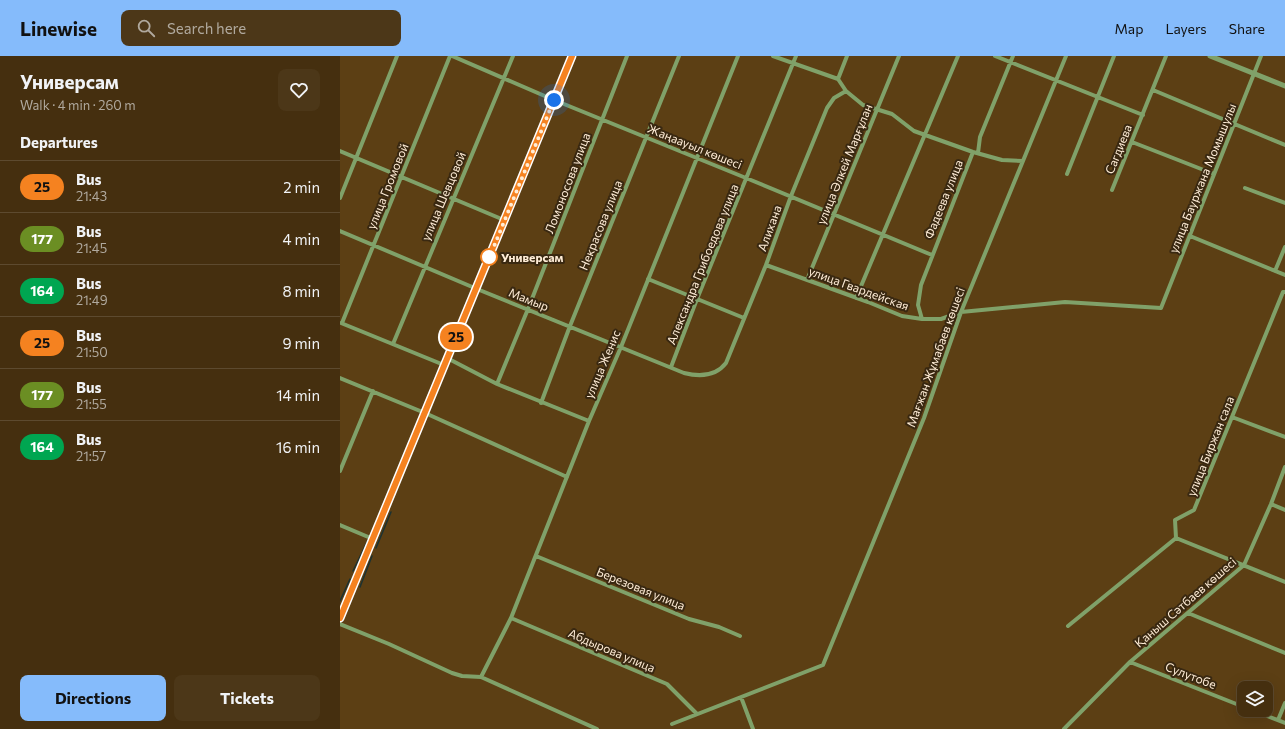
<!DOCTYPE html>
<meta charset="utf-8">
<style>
:root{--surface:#452f0f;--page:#4c3718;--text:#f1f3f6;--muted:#b0a99e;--line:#5d4a2f;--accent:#85bbfb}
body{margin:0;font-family:Commissioner,sans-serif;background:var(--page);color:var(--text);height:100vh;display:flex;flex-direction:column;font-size:15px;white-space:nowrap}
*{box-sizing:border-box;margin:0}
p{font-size:13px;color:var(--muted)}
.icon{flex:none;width:22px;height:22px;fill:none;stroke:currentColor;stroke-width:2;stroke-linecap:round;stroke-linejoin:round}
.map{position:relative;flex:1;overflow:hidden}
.details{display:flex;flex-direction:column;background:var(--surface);width:340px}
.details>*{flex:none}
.badge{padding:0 8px;border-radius:13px;font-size:14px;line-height:26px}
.controls{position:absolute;left:897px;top:625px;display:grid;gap:8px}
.controls a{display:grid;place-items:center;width:36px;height:36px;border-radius:8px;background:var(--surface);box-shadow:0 4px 16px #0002,0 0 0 1px var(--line);font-size:20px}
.you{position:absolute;width:20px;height:20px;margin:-10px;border:3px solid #fff;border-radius:50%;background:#1a73e8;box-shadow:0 0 0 6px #1a73e833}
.map>.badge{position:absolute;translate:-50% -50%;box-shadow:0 0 0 2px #fff}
h2{padding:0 20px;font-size:15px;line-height:36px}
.round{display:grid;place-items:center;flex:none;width:42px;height:42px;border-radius:8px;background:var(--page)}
.head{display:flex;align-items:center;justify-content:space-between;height:68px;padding:0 20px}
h1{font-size:19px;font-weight:700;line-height:30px}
.cta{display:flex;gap:8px;margin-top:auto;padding:8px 20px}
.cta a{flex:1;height:46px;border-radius:8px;background:var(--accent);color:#111;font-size:16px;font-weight:700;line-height:46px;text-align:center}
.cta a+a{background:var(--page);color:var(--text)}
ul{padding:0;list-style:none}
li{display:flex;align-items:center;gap:12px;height:52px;padding:0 20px;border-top:1px solid var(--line)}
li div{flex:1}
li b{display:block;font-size:15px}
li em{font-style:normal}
li .badge{min-width:44px;font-weight:700;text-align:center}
header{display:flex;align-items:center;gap:24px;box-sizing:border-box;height:56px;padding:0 20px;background:var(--accent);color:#111}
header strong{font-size:19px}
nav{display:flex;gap:22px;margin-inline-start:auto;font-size:14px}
.search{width:280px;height:36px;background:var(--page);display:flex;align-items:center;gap:10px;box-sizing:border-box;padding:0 14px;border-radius:8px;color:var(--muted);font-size:15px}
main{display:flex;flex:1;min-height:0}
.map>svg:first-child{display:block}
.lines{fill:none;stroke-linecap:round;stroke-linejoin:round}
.stream{stroke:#1d3231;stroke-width:1.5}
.minor{stroke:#80a169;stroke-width:4}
.tertiary{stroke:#80a169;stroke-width:5}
.secondary{stroke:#a0d47a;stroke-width:6}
.line-casing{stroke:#fff;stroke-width:9}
.line{stroke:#f58220;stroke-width:6}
.walk{stroke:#ffedd7;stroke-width:4;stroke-dasharray:0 7.2}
.stop-dot{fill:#fff;stroke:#f58220;stroke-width:2}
.labels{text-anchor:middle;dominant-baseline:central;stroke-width:4;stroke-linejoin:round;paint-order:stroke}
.street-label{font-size:12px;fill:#ffedd7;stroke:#392811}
.stop-label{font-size:12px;font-weight:bold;fill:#ffedd7;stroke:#392811;text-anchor:start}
</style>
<header>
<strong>Linewise</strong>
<div class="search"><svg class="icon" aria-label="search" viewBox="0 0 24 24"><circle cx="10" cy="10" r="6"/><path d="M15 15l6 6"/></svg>Search here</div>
<nav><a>Map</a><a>Layers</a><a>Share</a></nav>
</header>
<main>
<section class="details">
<div class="head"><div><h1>Универсам</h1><p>Walk · 4 min · 260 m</p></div><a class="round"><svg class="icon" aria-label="heart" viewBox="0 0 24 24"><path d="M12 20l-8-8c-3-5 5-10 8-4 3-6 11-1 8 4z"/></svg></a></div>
<h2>Departures</h2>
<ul>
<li><span class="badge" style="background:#f58220;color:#111">25</span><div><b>Bus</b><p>21:43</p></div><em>2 min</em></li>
<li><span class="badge" style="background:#6b8e23;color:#fff">177</span><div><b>Bus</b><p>21:45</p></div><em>4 min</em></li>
<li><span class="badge" style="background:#00a651;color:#fff">164</span><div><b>Bus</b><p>21:49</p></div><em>8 min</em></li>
<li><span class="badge" style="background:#f58220;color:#111">25</span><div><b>Bus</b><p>21:50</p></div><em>9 min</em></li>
<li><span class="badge" style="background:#6b8e23;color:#fff">177</span><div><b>Bus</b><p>21:55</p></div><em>14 min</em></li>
<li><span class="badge" style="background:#00a651;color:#fff">164</span><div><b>Bus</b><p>21:57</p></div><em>16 min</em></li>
</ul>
<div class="cta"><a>Directions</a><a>Tickets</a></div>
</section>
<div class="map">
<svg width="945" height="673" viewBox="0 0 945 673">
<rect width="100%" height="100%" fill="#5c3f14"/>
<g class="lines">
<path class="stream" d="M36,492L51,456
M13,515L27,486
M20,531L32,500
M0,545L10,523"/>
<path class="minor" d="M112,0L214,44L406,122L592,199
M433,0L498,23
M655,0L803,59
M498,23L506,35L523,49L552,58L574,75L633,96L662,104L683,105
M498,23L507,0
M813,34L945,89
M792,86L874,118
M0,95L164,164
M638,97L640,81L673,0
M727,118L774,0
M905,132L945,147
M772,134L826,0
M0,142L57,0
M0,175L137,233L344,317C360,321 376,320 386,307L426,209L451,140L487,52L494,42L506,35
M850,180L945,219
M426,209L528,246L562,260L582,263H601L621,256L725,246L821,252L921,0
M935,215L945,191
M308,223L404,262
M467,224L559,0
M516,242L618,0
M582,263L578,249L581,229L633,96
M1,267L104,309
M2,267L110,0
M53,288L173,0
M107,302L157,328L249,365
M331,311L357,243L456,0
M0,322L85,357L227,421
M157,328L188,253L287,0
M201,347L230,270L339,0
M892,361L945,381
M0,415L33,335
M931,448L945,454
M0,469L33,483
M836,482L945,526
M196,500L349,563L379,571L400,580
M848,557L945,597
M171,562L327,628L357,658
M0,568L49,588L112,617L122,620L141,621L257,673
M728,570L836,482L835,464L854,454L943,236H945
M790,606L904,651
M141,621L171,562L249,365L281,291L398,0
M401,641L413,673
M912,654L945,667
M938,664L945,647
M332,668L483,609L584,362L621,256L726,0
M724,673L790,606L904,509L931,448L945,411"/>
<path class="tertiary" d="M870,0L945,30"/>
<path class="secondary" d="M0,562L232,0"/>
</g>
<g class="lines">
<defs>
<path id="line" d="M0,562L232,0"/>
</defs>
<use href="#line" class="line-casing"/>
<use href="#line" class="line"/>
<path class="walk" d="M149,201L148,205L214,44"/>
</g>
<circle class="stop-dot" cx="149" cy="201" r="8"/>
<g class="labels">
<g class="street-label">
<text transform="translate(355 90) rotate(22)">Жаңаауыл көшесі</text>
<text transform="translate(778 93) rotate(-68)">Сагдиева</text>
<text transform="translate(504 108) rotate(-68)">улица Әлкей Марғұлан</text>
<text transform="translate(862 122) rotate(-68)">улица Бауржана Момышулы</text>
<text transform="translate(227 127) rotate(-69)">Ломоносова улица</text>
<text transform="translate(47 130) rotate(-68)">улица Громовой</text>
<text transform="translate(103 140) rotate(-67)">улица Шевцовой</text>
<text transform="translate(603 143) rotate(-68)">Фадеева улица</text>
<text transform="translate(260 169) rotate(-68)">Некрасова улица</text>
<text transform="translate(429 172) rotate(-70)">Алихана</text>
<text transform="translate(362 208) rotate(-68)">Александра Грибоедова улица</text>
<text transform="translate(519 232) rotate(20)">улица Гвардейская</text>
<text transform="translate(189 243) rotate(22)">Мамыр</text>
<text transform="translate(595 301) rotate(-70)">Мағжан Жұмабаев көшесі</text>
<text transform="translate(262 308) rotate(-67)">улица Женис</text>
<text transform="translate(870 390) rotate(-68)">улица Биржан сала</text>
<text transform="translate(301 532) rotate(22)">Березовая улица</text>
<text transform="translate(845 546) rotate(-41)">Қаныш Сәтбаев көшесі</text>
<text transform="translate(272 594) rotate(23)">Абдырова улица</text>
<text transform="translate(851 619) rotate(21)">Сулутобе</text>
</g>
<g class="stop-label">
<text x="161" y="201">Универсам</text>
</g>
</g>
</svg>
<div class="controls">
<a><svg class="icon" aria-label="layers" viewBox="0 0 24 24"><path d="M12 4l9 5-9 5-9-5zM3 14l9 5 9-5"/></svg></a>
</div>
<div class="you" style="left:214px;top:44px"></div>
<b class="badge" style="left:116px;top:281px;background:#f58220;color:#111">25</b>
</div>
</main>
